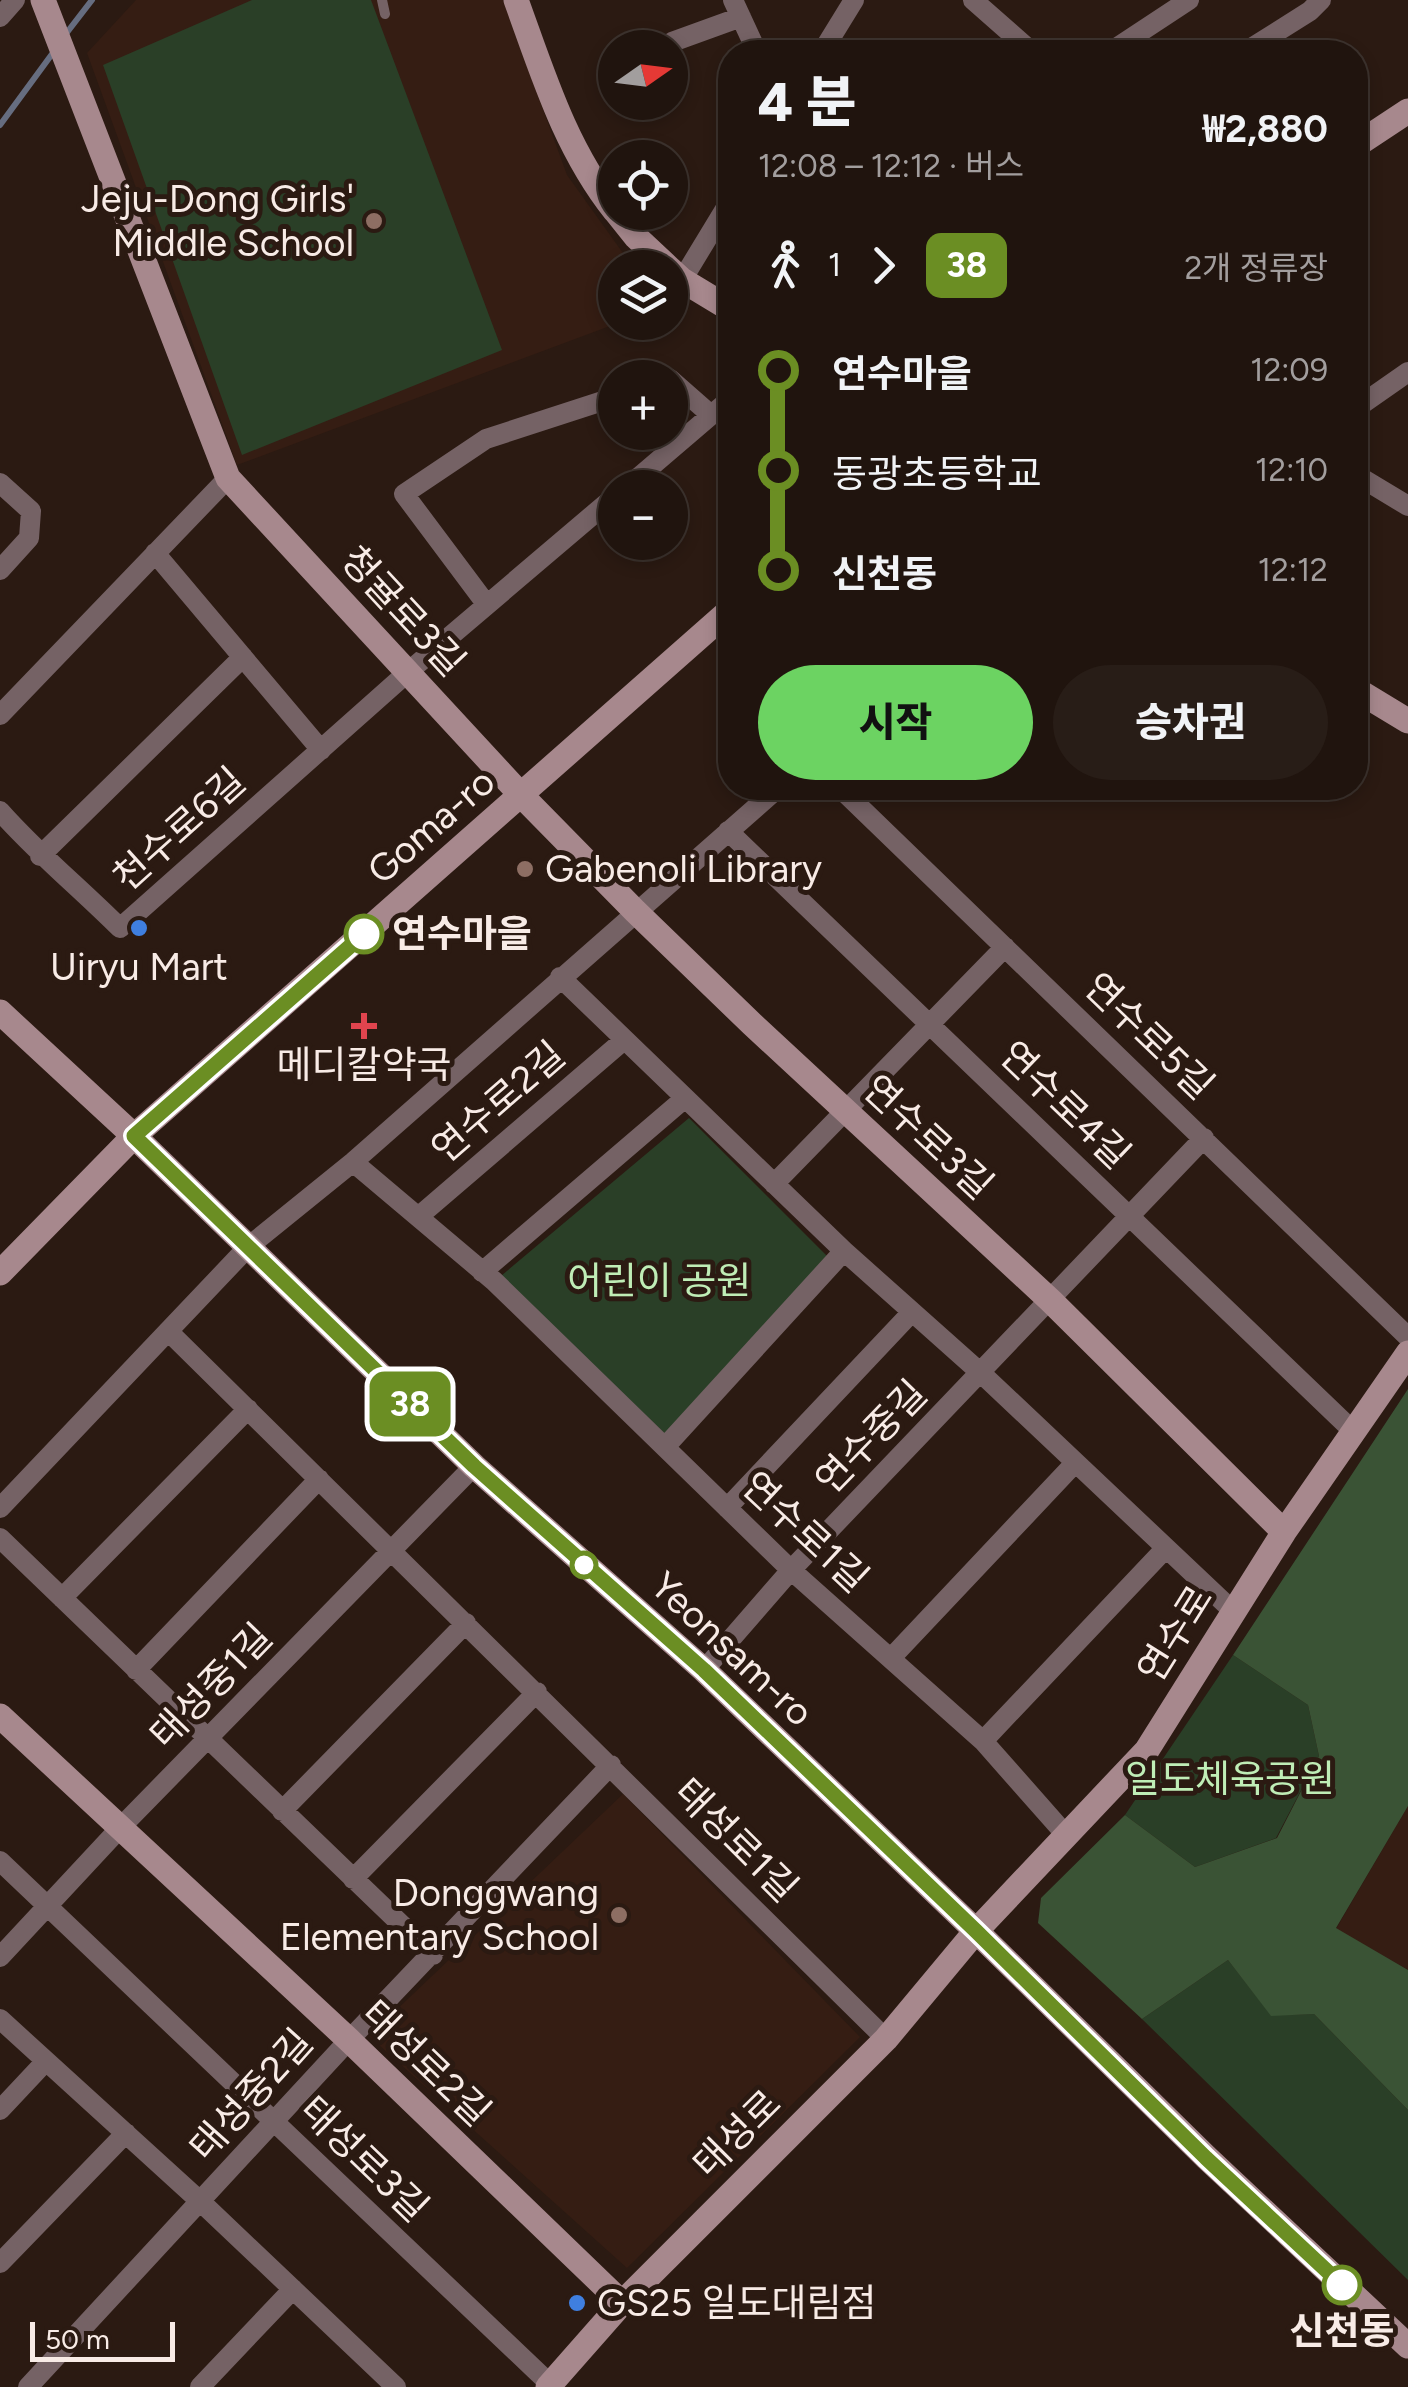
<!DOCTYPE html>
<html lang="ko">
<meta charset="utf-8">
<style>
:root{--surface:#20140e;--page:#281d17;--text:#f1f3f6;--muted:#a29e9e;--line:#3d332e;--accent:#6cd362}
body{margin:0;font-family:Figtree,"Noto Sans KR",sans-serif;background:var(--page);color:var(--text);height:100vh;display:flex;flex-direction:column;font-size:38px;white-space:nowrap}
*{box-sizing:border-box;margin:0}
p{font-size:32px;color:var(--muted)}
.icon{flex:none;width:55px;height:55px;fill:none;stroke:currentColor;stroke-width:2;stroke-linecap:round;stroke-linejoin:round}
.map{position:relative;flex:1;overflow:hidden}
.details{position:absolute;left:718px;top:40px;width:650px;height:760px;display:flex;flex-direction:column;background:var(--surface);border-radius:40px;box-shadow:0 5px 15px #0003,0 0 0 2px var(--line)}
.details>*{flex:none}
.badge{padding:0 20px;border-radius:15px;font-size:35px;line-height:65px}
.needle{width:65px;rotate:76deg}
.tools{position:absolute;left:598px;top:30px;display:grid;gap:20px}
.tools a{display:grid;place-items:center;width:90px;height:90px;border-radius:50%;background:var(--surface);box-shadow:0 5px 15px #0003,0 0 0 2px var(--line);font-size:50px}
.scale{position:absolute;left:30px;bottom:25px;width:145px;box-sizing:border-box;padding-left:10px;border:5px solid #f8ebe6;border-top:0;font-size:28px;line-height:35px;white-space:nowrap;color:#f8ebe6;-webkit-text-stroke:8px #2b1a12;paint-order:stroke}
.map>.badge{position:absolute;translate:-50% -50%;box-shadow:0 0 0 5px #fff}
.legs{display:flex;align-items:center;gap:15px;height:110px;padding:0 40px;font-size:32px}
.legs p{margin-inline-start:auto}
.head{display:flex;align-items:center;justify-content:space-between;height:170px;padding:0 40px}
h1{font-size:55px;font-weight:800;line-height:75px}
.button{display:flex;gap:20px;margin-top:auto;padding:20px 40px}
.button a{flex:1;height:115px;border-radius:60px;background:var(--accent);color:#111;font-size:40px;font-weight:800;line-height:115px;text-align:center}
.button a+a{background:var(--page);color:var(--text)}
ul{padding:0 40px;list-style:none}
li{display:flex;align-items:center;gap:35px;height:100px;font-size:38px}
li i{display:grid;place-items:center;width:15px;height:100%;margin:0 12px;background:currentColor}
li i::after{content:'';width:25px;height:25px;margin:-12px;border:8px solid;border-radius:50%;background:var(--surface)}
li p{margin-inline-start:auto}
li:first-child i{background:linear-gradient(#0000 50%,currentColor 0)}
li:last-child i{background:linear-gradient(currentColor 50%,#0000 0)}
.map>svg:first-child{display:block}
.built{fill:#351d13}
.green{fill:#2a3f27}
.forest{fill:#3a5335}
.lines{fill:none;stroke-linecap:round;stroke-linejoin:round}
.stream{stroke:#666d80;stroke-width:6}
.lane{stroke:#756265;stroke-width:10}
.street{stroke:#756265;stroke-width:20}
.secondary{stroke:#a7888d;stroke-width:25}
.line-1-casing{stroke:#fff;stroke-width:22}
.line-1{stroke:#6b8e23;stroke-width:15}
.education-dot{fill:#8d6e63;stroke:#2b1a12;stroke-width:4}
.shop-dot{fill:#3f7fe0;stroke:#2b1a12;stroke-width:4}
.stop-1-dot{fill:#fff;stroke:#6b8e23;stroke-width:5}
.health-dot{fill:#e0444e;stroke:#2b1a12;stroke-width:4}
.labels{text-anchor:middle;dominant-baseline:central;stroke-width:10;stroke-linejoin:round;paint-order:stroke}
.poi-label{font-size:38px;fill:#f8ebe6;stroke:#2b1a12;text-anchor:end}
.street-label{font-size:38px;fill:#f8ebe6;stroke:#2b1a12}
.stop-label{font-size:38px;font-weight:bold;fill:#f8ebe6;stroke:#2b1a12;text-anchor:start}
.park-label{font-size:38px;fill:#bfedb6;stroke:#2b1a12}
</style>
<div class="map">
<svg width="1408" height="2387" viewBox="0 0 1408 2387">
<rect width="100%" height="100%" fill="#2b1a12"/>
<path class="built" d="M136,0H503L567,175L633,267L615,268V322L618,323L237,465L87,53Z
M623,1794L860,2037L627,2268L369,2036Z
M1408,1806V1970L1336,1929Z"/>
<path class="green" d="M252,0H371L502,350L242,455L103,65Z
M689,1118L827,1256L665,1434L501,1276Z
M1233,1655L1308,1705L1319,1756L1276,1838L1195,1867L1125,1815Z
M1228,1960L1271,2015L1314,2014L1408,2110V2280L1142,2019Z"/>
<path class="forest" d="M1408,1389V1806L1336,1928L1408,1970V2110L1314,2014L1271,2016L1228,1960L1142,2019L1038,1923L1041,1898L1125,1815L1195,1867L1277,1838L1319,1756L1308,1705L1233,1655Z"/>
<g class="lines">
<path class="stream" d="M65,35L92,0
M0,125L55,50"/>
<path class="lane" d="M382,0L385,14"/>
<path class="street" d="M733,0L757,52
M973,0L1032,52
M0,17L15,0
M672,42L741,17
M822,52L854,0
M1110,52L1189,0
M1245,52L1310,11L1321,0
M682,280L730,201
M670,379L711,415
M1355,409L1408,372
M1355,474L1408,506
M0,483L31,511L29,538L0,570
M626,488L730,399
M155,553L321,750
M487,605L404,494L486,439L615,397
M0,715L228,478
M840,788L1408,1337
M0,811C37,853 80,888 120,928L408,672L615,496
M728,831L1352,1430
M40,856L243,657
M560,977L844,1251L665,1447
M353,1162L494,1281L791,1570L983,1741L1066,1835
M774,1184L1005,947
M418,1217L624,1040
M844,1251L982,1374L1233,1611
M482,1272L684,1099
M168,1331L886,2039
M0,1508L248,1247L353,1162L778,788
M727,1508L912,1312
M0,1538L433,1955
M62,1598L248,1409
M891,1658L1075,1463
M136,1670L319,1479
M704,1670L791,1570L1204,1138
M983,1741L1165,1549
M282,1811L466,1623
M0,1861L550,2384
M353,1879L537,1692
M0,1957L120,1828L474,1466
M0,2019L201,2202L396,2387
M0,2110L46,2061
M0,2263L126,2133
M28,2387L349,2040L611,1765
M200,2387L293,2289"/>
<path class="secondary" d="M43,0L228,478L522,796L635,911L752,1024L1051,1301L1284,1532
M516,0C543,74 565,148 615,211
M1355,146L1408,111
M616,212L636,237L669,268
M670,269L682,280L730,309
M1355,689L1408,721
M0,1012L134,1136L474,1466L704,1670L976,1931L1206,2157L1408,2346
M0,1273L134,1136L730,610
M0,1716L349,2040L622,2303
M548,2387L622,2303L886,2039L976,1931L1147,1750L1284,1532L1408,1353"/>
</g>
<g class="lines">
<defs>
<path id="line-1" d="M364,934L134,1136L474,1466L704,1670L976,1931L1206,2158L1342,2285"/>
</defs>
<use href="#line-1" class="line-1-casing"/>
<use href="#line-1" class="line-1"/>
</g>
<g class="education-dot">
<circle cx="374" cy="221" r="10"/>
<circle cx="525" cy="869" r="10"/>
<circle cx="619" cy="1915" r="10"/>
</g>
<g class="shop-dot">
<circle cx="139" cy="928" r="10"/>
<circle cx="577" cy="2303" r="10"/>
</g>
<g class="stop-1-dot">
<circle cx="364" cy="934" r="18"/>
<circle cx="584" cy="1565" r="12"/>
<circle cx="1342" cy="2285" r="18"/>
</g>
<path class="health-dot" d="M359 1011h10v10h10v10h-10v10h-10v-10h-10v-10h10z"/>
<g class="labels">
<g class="poi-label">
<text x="354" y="199">Jeju-Dong Girls'<tspan x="354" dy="44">Middle School</tspan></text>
<text x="545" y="869" text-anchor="start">Gabenoli Library</text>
<text x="139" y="967" text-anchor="middle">Uiryu Mart</text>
<text x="364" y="1065" text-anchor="middle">메디칼약국</text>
<text x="599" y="1893">Donggwang<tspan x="599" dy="44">Elementary School</tspan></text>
<text x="597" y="2303" text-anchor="start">GS25 일도대림점</text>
</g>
<g class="street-label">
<text transform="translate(403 611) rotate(47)">청귤로3길</text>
<text transform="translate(431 826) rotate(-41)">Goma-ro</text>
<text transform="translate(179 829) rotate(-42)">천수로6길</text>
<text transform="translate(1149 1036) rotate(44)">연수로5길</text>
<text transform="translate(498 1102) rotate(-41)">연수로2길</text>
<text transform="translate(1065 1105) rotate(44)">연수로4길</text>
<text transform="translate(928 1137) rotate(43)">연수로3길</text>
<text transform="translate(871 1437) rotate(-46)">연수중길</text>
<text transform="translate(805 1532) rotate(43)">연수로1길</text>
<text transform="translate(1175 1634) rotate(-58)">연수로</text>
<text transform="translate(732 1649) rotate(43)">Yeonsam-ro</text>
<text transform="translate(211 1686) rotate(-46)">태성중1길</text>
<text transform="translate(736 1840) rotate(45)">태성로1길</text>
<text transform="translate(426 2063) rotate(44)">태성로2길</text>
<text transform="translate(251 2095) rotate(-48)">태성중2길</text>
<text transform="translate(737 2134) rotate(-45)">태성로</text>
<text transform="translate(364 2159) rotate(44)">태성로3길</text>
</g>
<g class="stop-label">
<text x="392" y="934">연수마을</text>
<text x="1342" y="2331" text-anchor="middle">신천동</text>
</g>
<g class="park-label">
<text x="659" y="1281">어린이 공원</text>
<text x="1230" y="1779">일도체육공원</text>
</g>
</g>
</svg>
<div class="tools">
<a><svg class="needle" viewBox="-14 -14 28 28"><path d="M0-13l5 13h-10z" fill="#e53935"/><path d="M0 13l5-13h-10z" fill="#a29e9e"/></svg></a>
<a><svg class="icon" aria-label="locate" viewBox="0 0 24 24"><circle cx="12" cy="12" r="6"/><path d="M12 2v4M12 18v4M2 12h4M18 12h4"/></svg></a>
<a><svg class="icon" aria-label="layers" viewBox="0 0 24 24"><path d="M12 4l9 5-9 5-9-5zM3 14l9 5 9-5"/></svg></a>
<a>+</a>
<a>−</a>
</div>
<div class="scale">50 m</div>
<b class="badge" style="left:410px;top:1404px;background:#6b8e23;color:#fff">38</b>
<section class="details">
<div class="head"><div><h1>4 분</h1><p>12:08 – 12:12 · 버스</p></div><b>₩2,880</b></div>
<div class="legs"><svg class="icon" aria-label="walk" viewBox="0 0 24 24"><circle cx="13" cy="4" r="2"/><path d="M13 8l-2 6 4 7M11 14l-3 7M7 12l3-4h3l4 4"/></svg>1<svg class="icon" aria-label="forward" viewBox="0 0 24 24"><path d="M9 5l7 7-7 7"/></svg><b class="badge" style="background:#6b8e23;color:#fff">38</b><p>2개 정류장</p></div>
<ul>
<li><i style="color:#6b8e23"></i><b>연수마을</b><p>12:09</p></li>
<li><i style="color:#6b8e23"></i><span>동광초등학교</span><p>12:10</p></li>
<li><i style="color:#6b8e23"></i><b>신천동</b><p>12:12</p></li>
</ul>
<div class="button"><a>시작</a><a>승차권</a></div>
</section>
</div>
